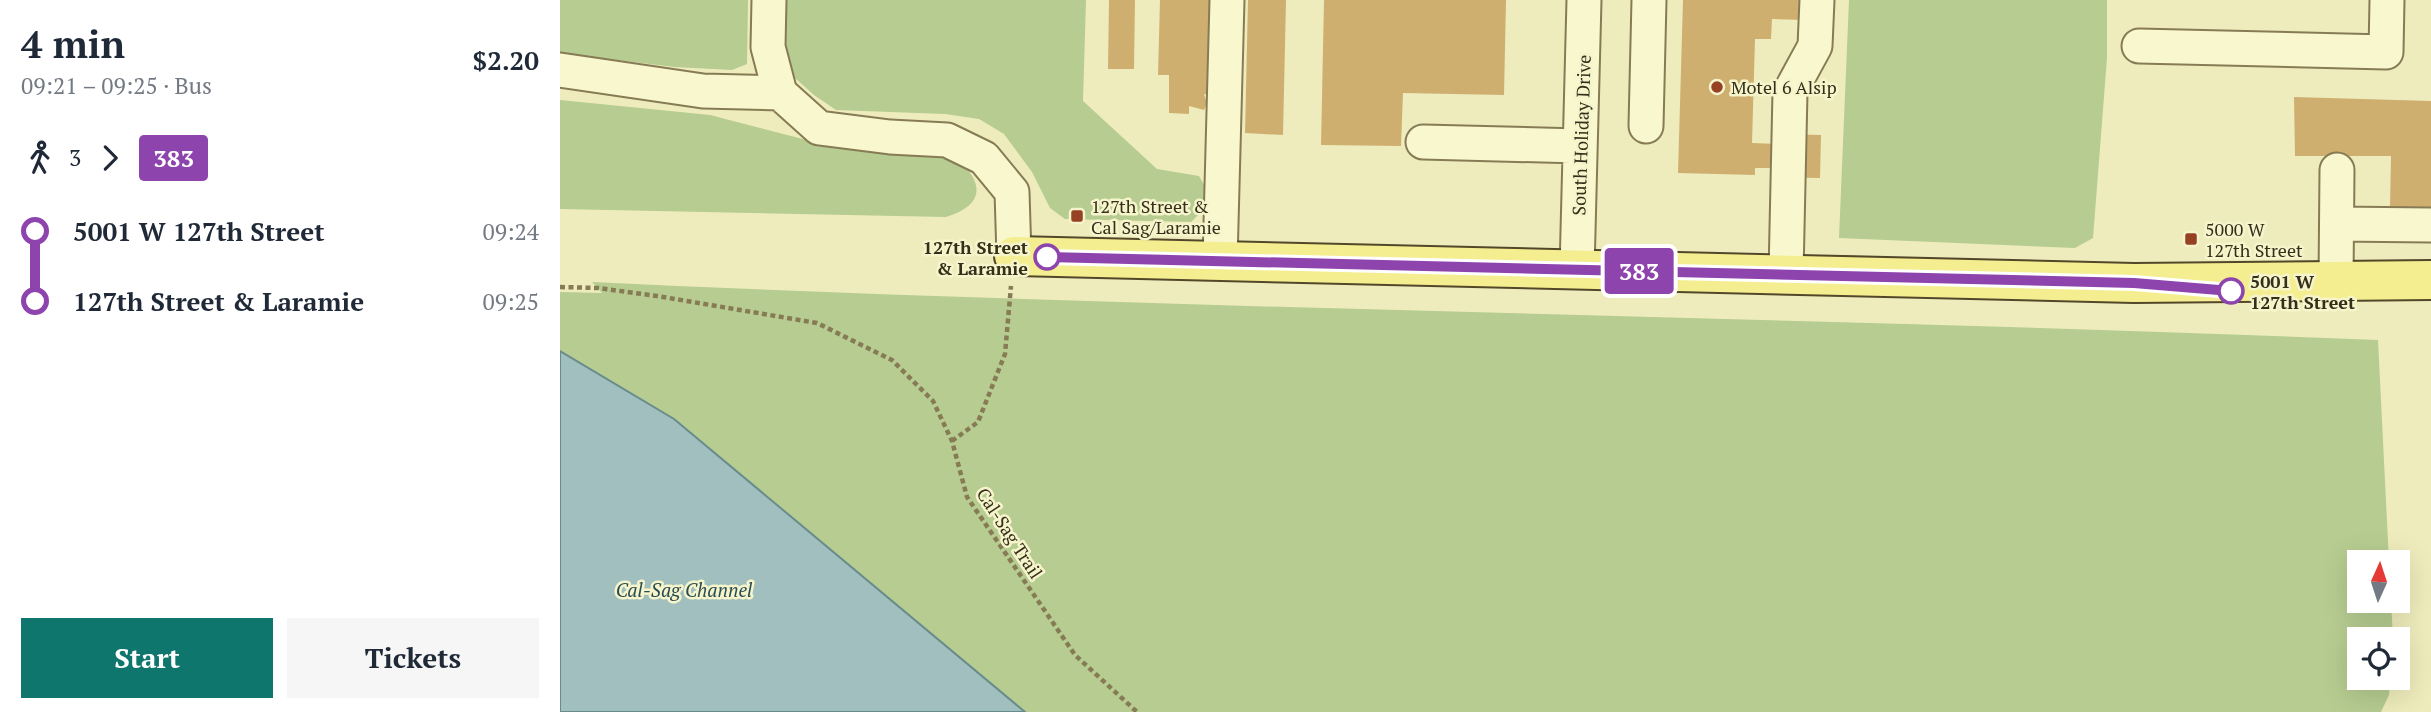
<!DOCTYPE html>
<meta charset="utf-8">
<style>
:root{--surface:#fff;--page:#f6f6f7;--text:#1f2937;--muted:#747a83;--accent:#0f766e}
body{margin:0;font-family:"PT Serif",serif;background:var(--page);color:var(--text);height:100vh;display:flex;flex-direction:column;font-size:26px;white-space:nowrap}
*{box-sizing:border-box;margin:0}
p{font-size:23px;color:var(--muted)}
.icon{flex:none;width:38px;height:38px;fill:none;stroke:currentColor;stroke-width:2;stroke-linecap:round;stroke-linejoin:round}
.map{position:relative;flex:1;overflow:hidden}
.details{display:flex;flex-direction:column;background:var(--surface);width:560px}
.details>*{flex:none}
.badge{padding:0 14px;border-radius:5px;font-size:24px;line-height:46px}
.needle{width:46px;rotate:3deg}
.buttons{position:absolute;left:1787px;top:550px;display:grid;gap:14px}
.buttons a{display:grid;place-items:center;width:63px;height:63px;border-radius:0px;background:var(--surface);box-shadow:0 7px 28px #0002;font-size:35px}
.map>.badge{position:absolute;translate:-50% -50%;box-shadow:0 0 0 4px #fff}
.legs{display:flex;align-items:center;gap:10px;height:77px;padding:0 21px;font-size:23px}
.legs p{margin-inline-start:auto}
.head{display:flex;align-items:center;justify-content:space-between;height:119px;padding:0 21px}
h1{font-size:38px;font-weight:800;line-height:52px}
.button{display:flex;gap:14px;margin-top:auto;padding:14px 21px}
.button a{flex:1;height:80px;border-radius:0px;background:var(--accent);color:#fff;font-size:28px;font-weight:800;line-height:80px;text-align:center}
.button a+a{background:var(--page);color:var(--text)}
ul{padding:0 21px;list-style:none}
li{display:flex;align-items:center;gap:24px;height:70px;font-size:26px}
li i{display:grid;place-items:center;width:10px;height:100%;margin:0 9px;background:currentColor}
li i::after{content:'';width:18px;height:18px;margin:-9px;border:5px solid;border-radius:50%;background:var(--surface)}
li p{margin-inline-start:auto}
li:first-child i{background:linear-gradient(#0000 50%,currentColor 0)}
li:last-child i{background:linear-gradient(currentColor 50%,#0000 0)}
main{display:flex;flex:1;min-height:0}
.map>svg:first-child{display:block}
.green{fill:#b6cc90}
.water{fill:#a0bfbe;stroke:#688c8c;stroke-width:2}
.building{fill:#ceaf70}
.lines{fill:none;stroke-linecap:round;stroke-linejoin:round}
.minor-casing{stroke:#867b55;stroke-width:37}
.major-casing{stroke:#53472a;stroke-width:42}
.path{stroke:#867b55;stroke-width:4.5;stroke-dasharray:5 3.5;stroke-linecap:butt}
.minor{stroke:#f9f7ce;stroke-width:33}
.major{stroke:#f4ee91;stroke-width:38}
.line-1-casing{stroke:#fff;stroke-width:16}
.line-1{stroke:#8e44ad;stroke-width:10}
.poi-dot{fill:#964024;stroke:#f6f4cb;stroke-width:2.5}
.stop-1-dot{fill:#fff;stroke:#8e44ad;stroke-width:3.5}
.labels{text-anchor:middle;dominant-baseline:central;stroke-width:5;stroke-linejoin:round;paint-order:stroke}
.poi-label{font-size:18px;fill:#342e1a;stroke:#f6f4cb;text-anchor:start}
.street-label{font-size:18px;fill:#342e1a;stroke:#f6f4cb}
.stop-label{font-size:18px;font-weight:bold;fill:#342e1a;stroke:#f6f4cb;text-anchor:end}
.water-label{font-size:19px;font-style:italic;fill:#294d55;stroke:#f6f4cb}
</style>
<main>
<section class="details">
<div class="head"><div><h1>4 min</h1><p>09:21 – 09:25 · Bus</p></div><b>$2.20</b></div>
<div class="legs"><svg class="icon" aria-label="walk" viewBox="0 0 24 24"><circle cx="13" cy="4" r="2"/><path d="M13 8l-2 6 4 7M11 14l-3 7M7 12l3-4h3l4 4"/></svg>3<svg class="icon" aria-label="forward" viewBox="0 0 24 24"><path d="M9 5l7 7-7 7"/></svg><b class="badge" style="background:#8e44ad;color:#fff">383</b></div>
<ul>
<li><i style="color:#8e44ad"></i><b>5001 W 127th Street</b><p>09:24</p></li>
<li><i style="color:#8e44ad"></i><b>127th Street &amp; Laramie</b><p>09:25</p></li>
</ul>
<div class="button"><a>Start</a><a>Tickets</a></div>
</section>
<div class="map">
<svg width="1871" height="712" viewBox="0 0 1871 712">
<rect width="100%" height="100%" fill="#eeecbc"/>
<path class="green" d="M0,0H188L187,64L172,70L114,67L0,53Z
M227,0H526L523,101L597,169L639,176L646,188L644,209L631,222L505,219L490,208L472,172L444,134L419,119L385,114L276,110L254,95L235,78L225,44Z
M1289,0H1547V58L1533,238L1515,248L1279,238Z
M0,100L150,115L270,146L307,148L399,160C426,186 422,206 386,217L0,209Z
M32,282C627,310 1222,316 1818,340L1829,562H1799V600H1831L1833,639H1799V677H1830L1829,695L1821,712H465L114,419L0,351V292L42,293Z"/>
<path class="water" d="M0,351L114,419L465,712H0Z"/>
<path class="building" d="M549,0H575L574,69H548Z
M600,0H651L649,95L644,94L647,103L644,110L629,106V114L609,113V75H598Z
M688,0H726L723,135L685,133Z
M764,0H946L944,95L843,93L841,146L761,145Z
M1123,0H1247L1246,20L1212,19L1211,39H1195L1192,143L1218,144L1219,134L1261,135L1260,178L1212,177V168H1195V175L1118,173Z
M1734,97L1871,101V208L1830,207L1831,156H1735Z"/>
<g class="lines">
<defs>
<path id="minor" d="M209,0L208,47L220,93L259,128L330,137L387,140L424,158L452,192L454,256
M1579,46L1826,52L1827,0
M0,70L143,91L220,93
M1086,126L1089,0
M863,142L1020,146
M1777,224L1871,225
M660,261L667,0
M1017,270L1024,0
M1226,274L1230,92L1255,46L1257,0
M1776,281L1777,170"/>
<path id="major" d="M454,256L1574,283L1871,280"/>
</defs>
<use href="#minor" class="minor-casing"/>
<use href="#major" class="major-casing"/>
<path class="path" d="M0,287L38,288L97,296L257,323L332,360L373,401L392,441L407,497L515,655L577,712
M392,441L418,422L445,354L451,286"/>
<use href="#minor" class="minor"/>
<use href="#major" class="major"/>
</g>
<g class="lines">
<defs>
<path id="line-1" d="M487,257L1574,283L1671,291"/>
</defs>
<use href="#line-1" class="line-1-casing"/>
<use href="#line-1" class="line-1"/>
</g>
<g class="poi-dot">
<circle cx="1157" cy="87" r="7"/>
<rect x="510" y="209" width="14" height="14" rx="3.5"/>
<rect x="1624" y="232" width="14" height="14" rx="3.5"/>
</g>
<g class="stop-1-dot">
<circle cx="487" cy="257" r="12"/>
<circle cx="1671" cy="291" r="12"/>
</g>
<g class="labels">
<g class="poi-label">
<text x="1171" y="87">Motel 6 Alsip</text>
<text x="531" y="206">127th Street &amp;<tspan x="531" dy="21">Cal Sag/Laramie</tspan></text>
<text x="1645" y="229">5000 W<tspan x="1645" dy="21">127th Street</tspan></text>
</g>
<g class="street-label">
<text transform="translate(1021 135) rotate(-88)">South Holiday Drive</text>
<text transform="translate(450 533) rotate(57)">Cal-Sag Trail</text>
</g>
<g class="stop-label">
<text x="468" y="247">127th Street<tspan x="468" dy="21">&amp; Laramie</tspan></text>
<text x="1690" y="281" text-anchor="start">5001 W<tspan x="1690" dy="21">127th Street</tspan></text>
</g>
<g class="water-label">
<text x="124" y="589">Cal-Sag Channel</text>
</g>
</g>
</svg>
<div class="buttons">
<a><svg class="needle" viewBox="-14 -14 28 28"><path d="M0-13l5 13h-10z" fill="#e53935"/><path d="M0 13l5-13h-10z" fill="#747a83"/></svg></a>
<a><svg class="icon" aria-label="locate" viewBox="0 0 24 24"><circle cx="12" cy="12" r="6"/><path d="M12 2v4M12 18v4M2 12h4M18 12h4"/></svg></a>
</div>
<b class="badge" style="left:1079px;top:271px;background:#8e44ad;color:#fff">383</b>
</div>
</main>
